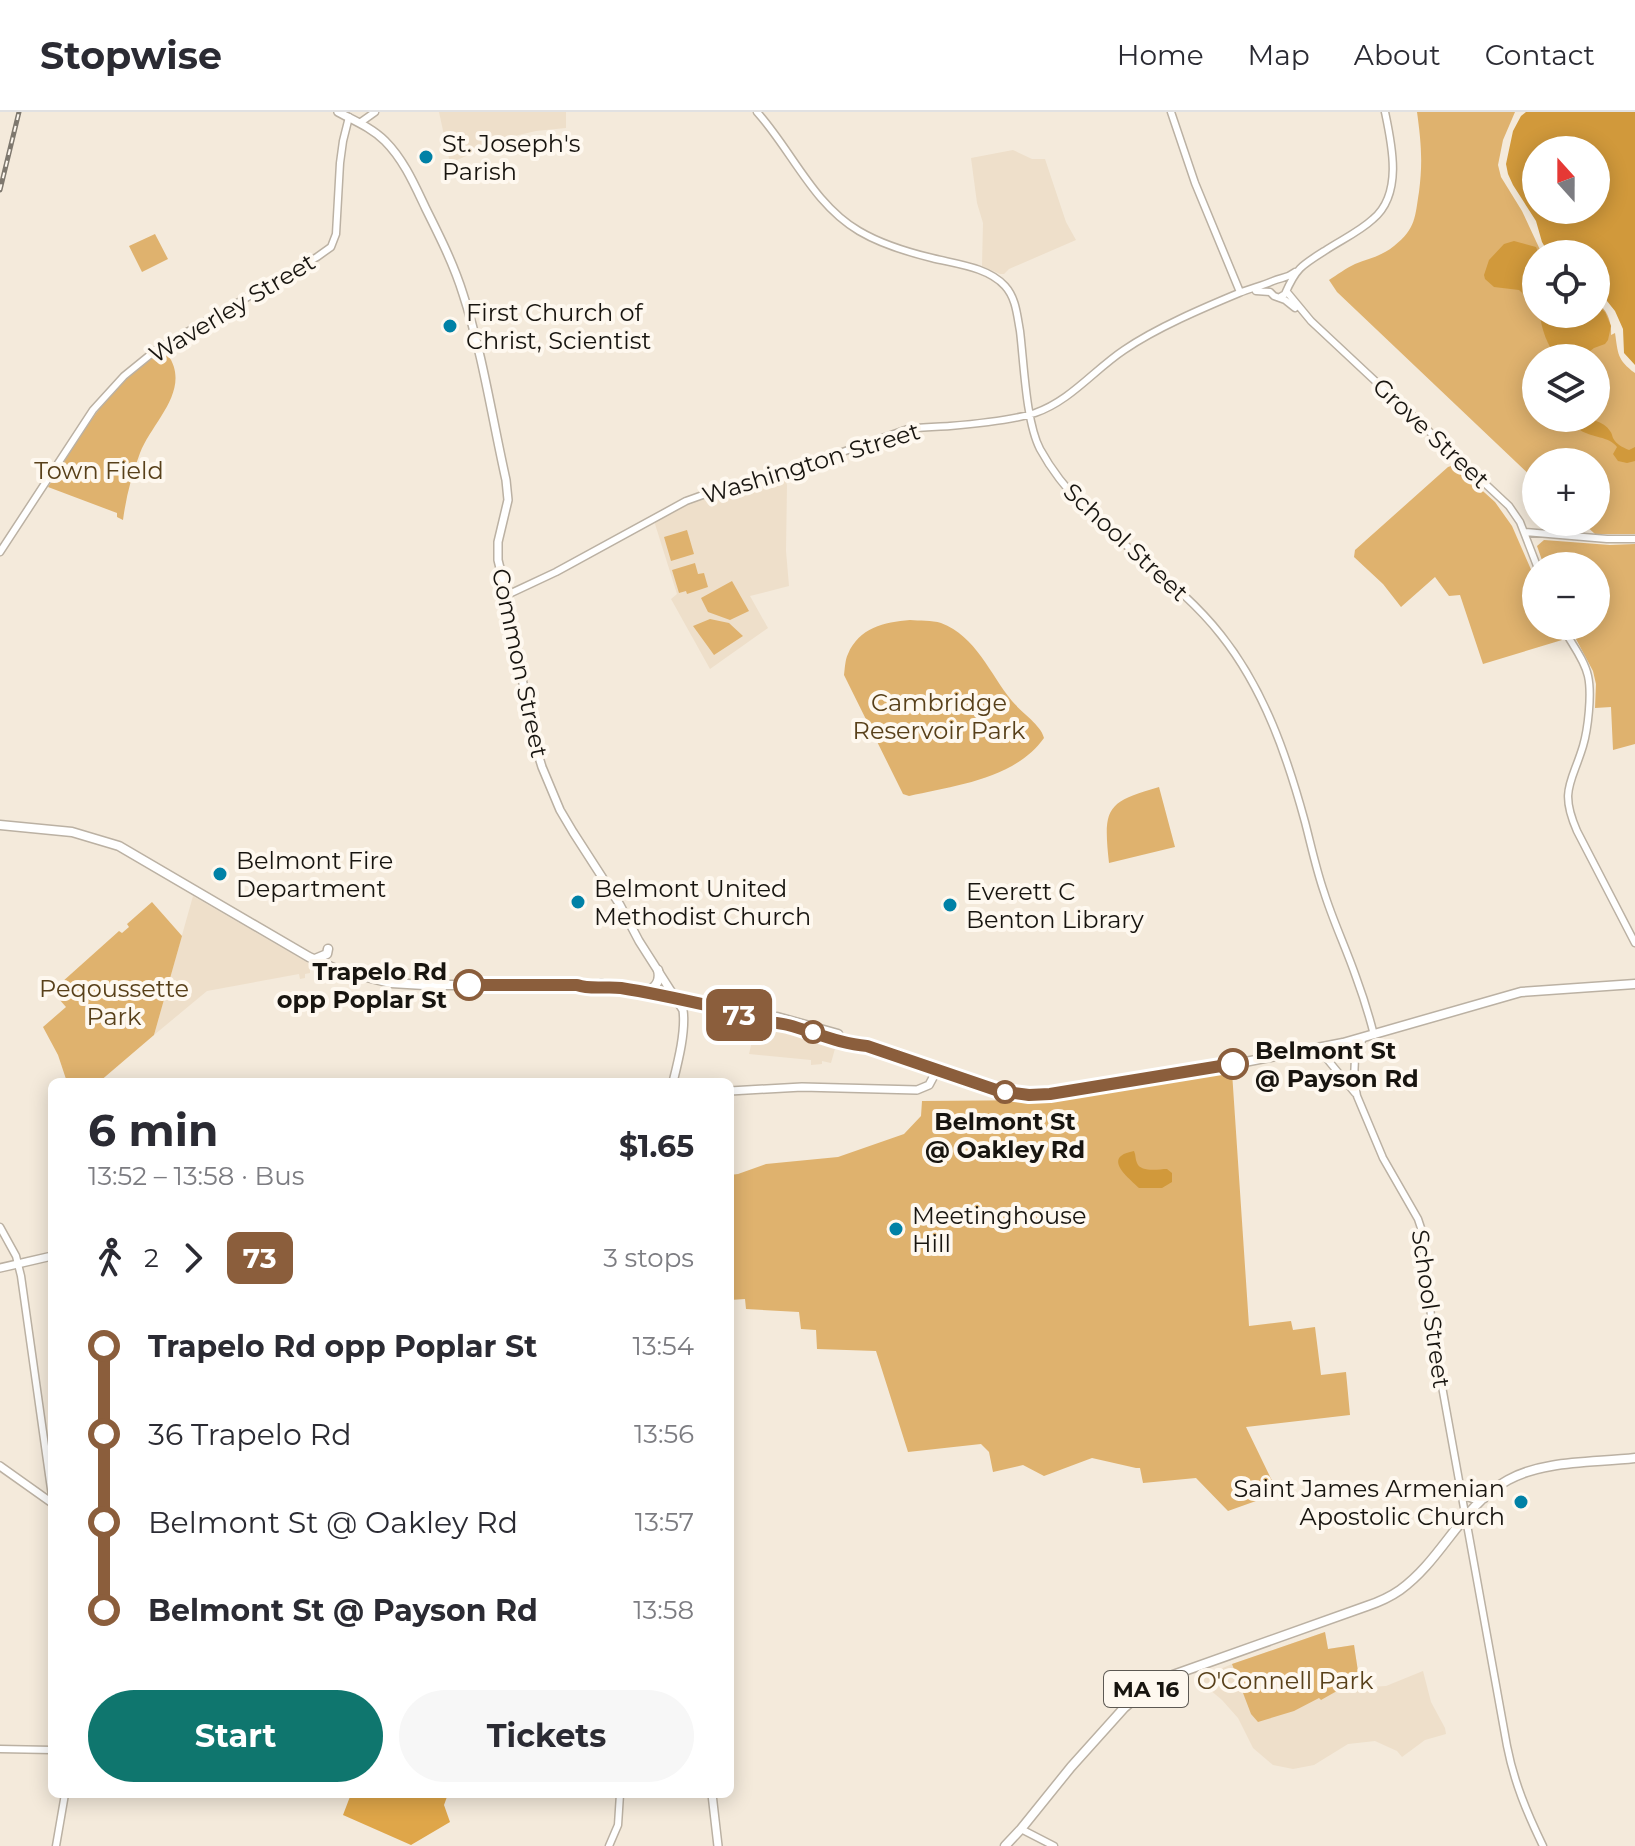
<!DOCTYPE html>
<meta charset="utf-8">
<style>
:root{--surface:#fff;--page:#f7f7f7;--text:#2b2b33;--muted:#7c7c81;--line:#e1e1e2;--accent:#0f766e}
body{margin:0;font-family:Montserrat,sans-serif;background:var(--page);color:var(--text);height:100vh;display:flex;flex-direction:column;font-size:30px;white-space:nowrap}
*{box-sizing:border-box;margin:0}
p{font-size:26px;color:var(--muted)}
.icon{flex:none;width:44px;height:44px;fill:none;stroke:currentColor;stroke-width:2;stroke-linecap:round;stroke-linejoin:round}
.map{position:relative;flex:1;overflow:hidden}
.drawer{position:absolute;left:48px;top:966px;width:686px;height:720px;display:flex;flex-direction:column;background:var(--surface);border-radius:12px;box-shadow:0 4px 20px #0003}
.drawer>*{flex:none}
.badge{padding:0 16px;border-radius:12px;font-size:28px;line-height:52px}
.needle{width:52px;rotate:339deg}
.fabs{position:absolute;left:1522px;top:24px;display:grid;gap:16px}
.fabs a{display:grid;place-items:center;width:88px;height:88px;border-radius:50%;background:var(--surface);box-shadow:0 4px 20px #0003;font-size:40px}
.map>.badge{position:absolute;translate:-50% -50%;box-shadow:0 0 0 4px #fff}
.legs{display:flex;align-items:center;gap:12px;height:88px;padding:0 40px;font-size:26px}
.legs p{margin-inline-start:auto}
.summary{display:flex;align-items:center;justify-content:space-between;height:136px;padding:0 40px}
h1{font-size:44px;font-weight:700;line-height:60px}
.primary-button{display:flex;gap:16px;margin-top:auto;padding:16px 40px}
.primary-button a{flex:1;height:92px;border-radius:48px;background:var(--accent);color:#fff;font-size:32px;font-weight:700;line-height:92px;text-align:center}
.primary-button a+a{background:var(--page);color:var(--text)}
ul{padding:0 40px;list-style:none}
li{display:flex;align-items:center;gap:28px;height:88px;font-size:30px}
li i{display:grid;place-items:center;width:12px;height:100%;margin:0 10px;background:currentColor}
li i::after{content:'';width:20px;height:20px;margin:-10px;border:6px solid;border-radius:50%;background:var(--surface)}
li p{margin-inline-start:auto}
li:first-child i{background:linear-gradient(#0000 50%,currentColor 0)}
li:last-child i{background:linear-gradient(currentColor 50%,#0000 0)}
header{display:flex;align-items:center;gap:48px;box-sizing:border-box;height:112px;padding:0 40px;background:var(--surface);border-bottom:2px solid var(--line)}
header strong{font-size:38px}
nav{display:flex;gap:44px;margin-inline-start:auto;font-size:28px}
.map>svg:first-child{display:block}
.built{fill:#eedfca}
.green{fill:#dfb26e;fill-rule:evenodd}
.forest{fill:#dfa649}
.water{fill:#d1993b;fill-rule:evenodd}
.lines{fill:none;stroke-linecap:round;stroke-linejoin:round}
.tertiary-casing{stroke:#bbb1a3;stroke-width:9}
.secondary-casing{stroke:#bbb1a3;stroke-width:10}
.primary-casing{stroke:#bbb1a3;stroke-width:11}
.tertiary{stroke:#fff;stroke-width:6}
.secondary{stroke:#fff;stroke-width:7}
.primary{stroke:#fff;stroke-width:8}
.rail-casing{stroke:#7e786e;stroke-width:5}
.rail{stroke:#fef8ef;stroke-width:2;stroke-dasharray:6;stroke-linecap:butt}
.line-1-casing{stroke:#fff;stroke-width:18}
.line-1{stroke:#8b5e3c;stroke-width:12}
.poi-dot{fill:#0081a6;stroke:#fef8ef;stroke-width:3}
.stop-1-dot{fill:#fff;stroke:#8b5e3c;stroke-width:4}
.labels{text-anchor:middle;dominant-baseline:central;stroke-width:8;stroke-linejoin:round;paint-order:stroke}
.shield{fill:#fef8ef;stroke:#5d5953;stroke-width:2}
.shield-label{font-size:22px;font-weight:bold;fill:#181510}
.poi-label{font-size:24px;fill:#181510;stroke:#fef8ef;text-anchor:start}
.street-label{font-size:24px;fill:#181510;stroke:#fef8ef}
.park-label{font-size:24px;fill:#58401a;stroke:#fef8ef}
.stop-label{font-size:24px;font-weight:bold;fill:#181510;stroke:#fef8ef;text-anchor:end}
</style>
<header>
<strong>Stopwise</strong>
<nav><a>Home</a><a>Map</a><a>About</a><a>Contact</a></nav>
</header>
<div class="map">
<svg width="1635" height="1734" viewBox="0 0 1635 1734">
<rect width="100%" height="100%" fill="#f4eadb"/>
<path class="built" d="M439,0H566V16L536,19L510,25L450,51Z
M1013,38L1032,47H1045L1066,110L1076,128L1009,157L1004,162H1000L982,154L983,111L977,91L971,46Z
M774,365H781L786,370L787,373L786,439L789,474L750,484L768,516L710,557L671,487L677,482L655,412L656,409L700,386Z
M193,784L310,852V861L305,862V866L300,867L299,862L207,879L154,923Z
M756,912L836,933L831,951L822,949V952L811,953V948L749,942Z
M1325,1520L1328,1537L1354,1533L1359,1566L1369,1575L1386,1574L1423,1559L1431,1590L1445,1616L1446,1622L1425,1628L1402,1645L1397,1639L1375,1629L1348,1632L1314,1653L1293,1657L1273,1653L1253,1636L1238,1606L1222,1588L1203,1572L1202,1565L1232,1552Z"/>
<path class="green" d="M1417,0H1515L1503,28L1498,53L1501,65L1522,99L1542,142H1536V202H1596V190C1607,197 1612,210 1611,223L1615,221C1618,241 1617,248 1635,261V422H1595L1582,410H1596V350H1536V369L1337,180L1329,168C1337,163 1346,156 1355,152C1370,146 1382,144 1394,134C1416,117 1415,104 1419,80C1423,50 1421,29 1417,0ZM1536,246H1596V306H1536Z
M155,122L168,147L142,160L129,134Z
M161,241L168,243C192,278 152,310 140,341C132,362 126,385 123,408L117,405V401L48,375C78,329 110,267 161,241Z
M1454,353L1495,390L1512,414L1536,469V514H1554L1562,528L1483,552L1460,483L1449,484L1435,465L1401,495L1383,472L1354,445L1355,438L1448,355Z
M687,418L694,442L671,449L664,425Z
M1544,428L1610,433L1635,432V632L1613,638L1611,595L1595,596L1596,572L1593,559L1569,514H1596V454H1544L1537,434Z
M695,451L698,462L704,461L708,475L687,482L686,479L679,481L672,458Z
M732,469L749,499L730,508L708,500L701,486Z
M710,507L729,511L743,524L714,543L693,514Z
M910,508C919,509 932,508 941,511C976,524 990,562 1012,589C1021,600 1042,614 1044,626C1015,667 954,674 909,684L903,682L844,563C845,556 845,548 848,542C859,516 884,510 910,508Z
M1159,675L1175,735L1109,751C1103,696 1106,690 1159,675Z
M152,790L182,824L154,923L99,970H67L58,943L43,915L66,895L52,879L119,819L122,821L129,815L127,812Z
M1232,960L1249,1214L1291,1209L1293,1218L1315,1215L1321,1263L1346,1260L1350,1303L1246,1315L1278,1381L1228,1399L1196,1366L1143,1371L1140,1356H1136L1092,1346L1044,1364L1023,1353L993,1360L989,1340L981,1332L908,1340L876,1239L817,1237L816,1218L801,1217L799,1200L746,1197L745,1187L730,1188V1063L738,1062L766,1052L838,1045L904,1022L921,1004L922,989L1044,988Z
M1325,1520L1328,1537L1354,1533L1359,1566L1346,1573L1347,1575H1344L1321,1588L1319,1586L1294,1599L1258,1610L1251,1602L1232,1552Z"/>
<path class="forest" d="M351,1682H448L444,1693L450,1710L411,1733L343,1703Z"/>
<path class="water" d="M1526,0H1635V253L1624,241L1623,217L1615,199L1603,184L1596,182V142H1549L1542,130L1536,109L1513,73L1508,62L1506,52L1513,19L1521,4ZM1596,38V98H1536V38Z
M1514,129L1536,135L1539,142H1536V194L1519,178L1494,175L1485,167L1484,163L1489,148L1504,132Z
M1596,192L1605,200L1611,214L1608,228L1605,232L1594,236L1581,246H1557C1548,234 1541,217 1540,202H1596Z
M1578,306C1588,306 1604,309 1610,319C1612,321 1612,324 1613,326C1617,333 1622,335 1629,338L1635,335V349L1627,351L1618,349L1613,342L1617,335C1609,324 1592,326 1580,318Z
M1134,1039C1136,1043 1135,1047 1137,1051C1141,1061 1159,1057 1167,1057L1172,1061V1070L1162,1076H1139C1128,1065 1101,1045 1134,1039Z"/>
<g class="lines">
<defs>
<path id="tertiary" d="M757,0C792,39 813,92 859,119C881,132 907,140 932,146C956,152 988,155 1005,174C1016,186 1017,203 1020,219C1024,252 1026,310 1040,337C1083,416 1168,455 1221,523C1264,577 1287,644 1305,710C1311,733 1316,757 1324,780C1333,809 1346,836 1356,865C1363,884 1369,903 1374,923
M1171,0L1195,71L1240,180
M361,10L375,0
M1256,179L1270,180L1274,184L1285,188L1295,196
M1287,180L1311,209L1509,394L1520,410L1537,454
M1280,185L1285,182C1296,156 1302,153 1326,138C1341,128 1359,120 1373,107C1403,82 1392,33 1385,0
M1525,420L1607,427H1635
M0,440L93,298L124,264L156,238L317,145L331,135L336,122L340,51L343,29L349,5
M507,483L556,460L686,389L711,380L794,357L908,317C922,315 936,315 950,314C974,312 1013,308 1035,301C1070,289 1094,258 1124,238C1156,216 1203,196 1239,181C1251,176 1262,174 1273,169C1282,165 1286,167 1295,160
M1562,514C1570,530 1584,546 1588,564C1592,582 1588,617 1583,634C1572,671 1559,678 1577,719L1635,831
M1363,926L1355,946L1354,967L1357,984L1383,1046L1418,1107L1421,1116L1434,1230L1507,1634C1514,1670 1527,1701 1543,1734
M1318,936L1355,981
M0,1115L16,1144L21,1164L52,1384
M0,1637L52,1638
M1021,1717L1054,1734
M56,1734L65,1682
M609,1734L618,1713L620,1682"/>
<path id="secondary" d="M338,0C355,9 372,16 385,29C404,48 415,74 426,97C440,125 454,153 463,182C483,243 492,306 506,368L508,388L498,430V448L511,500L531,619L542,655L560,698L573,720L620,793L639,829L683,898C686,919 678,950 673,970
M730,979L802,975L917,978L929,973L937,958
M0,1156L52,1144
M0,1354L52,1391
M712,1682L718,1734"/>
<path id="primary" d="M0,713L72,720L119,734L309,845L338,858L391,871L424,873H577L587,876L606,874
M315,847L327,842L328,837
M601,872L717,895
M643,880C655,877 661,870 658,858
M715,895C736,907 770,909 794,915C818,921 842,932 867,934L999,979L1029,983L1050,982L1183,962L1343,931L1521,880L1635,872
M777,905L838,922
M1464,1383L1473,1386H1484
M1005,1734L1021,1717L1071,1655L1124,1596L1145,1578L1173,1563L1367,1494C1379,1490 1390,1485 1400,1478C1442,1448 1462,1393 1508,1368C1544,1348 1594,1351 1635,1346"/>
</defs>
<use href="#tertiary" class="tertiary-casing"/>
<use href="#secondary" class="secondary-casing"/>
<use href="#primary" class="primary-casing"/>
<use href="#tertiary" class="tertiary"/>
<use href="#secondary" class="secondary"/>
<use href="#primary" class="primary"/>
<defs>
<path id="rail" d="M0,78L19,0"/>
</defs>
<use href="#rail" class="rail-casing"/>
<use href="#rail" class="rail"/>
</g>
<g class="lines">
<defs>
<path id="line-1" d="M469,873H577C591,878 606,874 621,876C653,881 684,888 715,895C735,907 765,908 788,913C814,920 840,932 867,934L999,979L1029,983L1050,982L1233,952"/>
</defs>
<use href="#line-1" class="line-1-casing"/>
<use href="#line-1" class="line-1"/>
</g>
<g class="poi-dot">
<circle cx="426" cy="45" r="8"/>
<circle cx="450" cy="214" r="8"/>
<circle cx="220" cy="762" r="8"/>
<circle cx="578" cy="790" r="8"/>
<circle cx="950" cy="793" r="8"/>
<circle cx="896" cy="1117" r="8"/>
<circle cx="1521" cy="1390" r="8"/>
</g>
<g class="stop-1-dot">
<circle cx="469" cy="873" r="14"/>
<circle cx="813" cy="920" r="10"/>
<circle cx="1233" cy="952" r="14"/>
<circle cx="1005" cy="980" r="10"/>
</g>
<g class="labels">
<rect class="shield" x="1104" y="1559" width="84" height="36" rx="6"/>
<g class="shield-label">
<text x="1146" y="1577">MA 16</text>
</g>
<g class="poi-label">
<text x="442" y="31">St. Joseph's<tspan x="442" dy="28">Parish</tspan></text>
<text x="466" y="200">First Church of<tspan x="466" dy="28">Christ, Scientist</tspan></text>
<text x="236" y="748">Belmont Fire<tspan x="236" dy="28">Department</tspan></text>
<text x="594" y="776">Belmont United<tspan x="594" dy="28">Methodist Church</tspan></text>
<text x="966" y="779">Everett C<tspan x="966" dy="28">Benton Library</tspan></text>
<text x="912" y="1103">Meetinghouse<tspan x="912" dy="28">Hill</tspan></text>
<text x="1505" y="1376" text-anchor="end">Saint James Armenian<tspan x="1505" dy="28">Apostolic Church</tspan></text>
</g>
<g class="street-label">
<text transform="translate(232 196) rotate(-31)">Waverley Street</text>
<text transform="translate(1431 321) rotate(43)">Grove Street</text>
<text transform="translate(811 351) rotate(-17)">Washington Street</text>
<text transform="translate(1126 430) rotate(43)">School Street</text>
<text transform="translate(520 551) rotate(78)">Common Street</text>
<text transform="translate(1431 1197) rotate(82)">School Street</text>
</g>
<g class="park-label">
<text x="99" y="358">Town Field</text>
<text x="939" y="590">Cambridge<tspan x="939" dy="28">Reservoir Park</tspan></text>
<text x="114" y="876">Peqoussette<tspan x="114" dy="28">Park</tspan></text>
<text x="1285" y="1568">O'Connell Park</text>
</g>
<g class="stop-label">
<text x="447" y="859">Trapelo Rd<tspan x="447" dy="28">opp Poplar St</tspan></text>
<text x="1255" y="938" text-anchor="start">Belmont St<tspan x="1255" dy="28">@ Payson Rd</tspan></text>
<text x="1005" y="1009" text-anchor="middle">Belmont St<tspan x="1005" dy="28">@ Oakley Rd</tspan></text>
</g>
</g>
</svg>
<div class="fabs">
<a><svg class="needle" viewBox="-14 -14 28 28"><path d="M0-13l5 13h-10z" fill="#e53935"/><path d="M0 13l5-13h-10z" fill="#7c7c81"/></svg></a>
<a><svg class="icon" aria-label="locate" viewBox="0 0 24 24"><circle cx="12" cy="12" r="6"/><path d="M12 2v4M12 18v4M2 12h4M18 12h4"/></svg></a>
<a><svg class="icon" aria-label="layers" viewBox="0 0 24 24"><path d="M12 4l9 5-9 5-9-5zM3 14l9 5 9-5"/></svg></a>
<a>+</a>
<a>−</a>
</div>
<b class="badge" style="left:739px;top:903px;background:#8b5e3c;color:#fff">73</b>
<section class="drawer">
<div class="summary"><div><h1>6 min</h1><p>13:52 – 13:58 · Bus</p></div><b>$1.65</b></div>
<div class="legs"><svg class="icon" aria-label="walk" viewBox="0 0 24 24"><circle cx="13" cy="4" r="2"/><path d="M13 8l-2 6 4 7M11 14l-3 7M7 12l3-4h3l4 4"/></svg>2<svg class="icon" aria-label="forward" viewBox="0 0 24 24"><path d="M9 5l7 7-7 7"/></svg><b class="badge" style="background:#8b5e3c;color:#fff">73</b><p>3 stops</p></div>
<ul>
<li><i style="color:#8b5e3c"></i><b>Trapelo Rd opp Poplar St</b><p>13:54</p></li>
<li><i style="color:#8b5e3c"></i><span>36 Trapelo Rd</span><p>13:56</p></li>
<li><i style="color:#8b5e3c"></i><span>Belmont St @ Oakley Rd</span><p>13:57</p></li>
<li><i style="color:#8b5e3c"></i><b>Belmont St @ Payson Rd</b><p>13:58</p></li>
</ul>
<div class="primary-button"><a>Start</a><a>Tickets</a></div>
</section>
</div>
